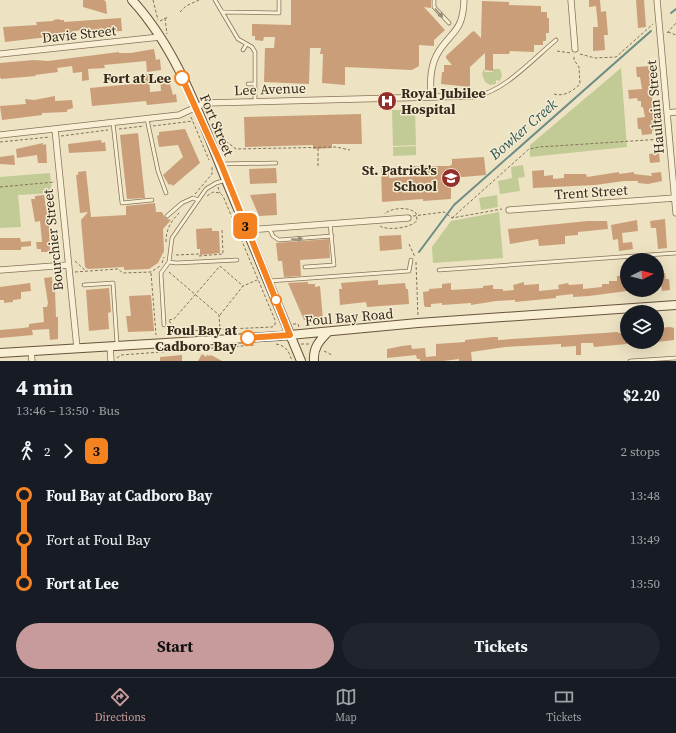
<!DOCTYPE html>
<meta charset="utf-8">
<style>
:root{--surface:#171b24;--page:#20242c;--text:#f1f3f6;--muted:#9ea1a6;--line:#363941;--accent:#c79a9b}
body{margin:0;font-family:"Source Serif 4",serif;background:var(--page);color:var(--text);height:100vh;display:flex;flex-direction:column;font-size:15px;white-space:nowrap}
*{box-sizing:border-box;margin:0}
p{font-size:13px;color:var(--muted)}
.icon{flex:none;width:22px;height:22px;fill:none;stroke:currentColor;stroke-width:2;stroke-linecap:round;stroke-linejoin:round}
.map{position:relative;height:361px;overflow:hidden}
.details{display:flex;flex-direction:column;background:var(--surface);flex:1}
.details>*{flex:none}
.badge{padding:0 8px;border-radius:6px;font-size:14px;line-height:26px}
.needle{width:26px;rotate:84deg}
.fabs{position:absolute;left:620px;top:253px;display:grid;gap:8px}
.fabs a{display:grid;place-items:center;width:44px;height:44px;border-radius:50%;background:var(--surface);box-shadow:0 4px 16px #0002;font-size:20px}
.map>.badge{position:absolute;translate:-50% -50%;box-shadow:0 0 0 2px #fff}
.legs{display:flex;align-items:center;gap:6px;height:44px;padding:0 16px;font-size:13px}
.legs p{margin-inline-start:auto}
.head{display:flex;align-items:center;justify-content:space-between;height:68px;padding:0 16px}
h1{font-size:22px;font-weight:700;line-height:30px}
.cta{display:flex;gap:8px;margin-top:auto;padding:8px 16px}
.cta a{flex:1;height:46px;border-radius:24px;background:var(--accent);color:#111;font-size:16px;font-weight:700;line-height:46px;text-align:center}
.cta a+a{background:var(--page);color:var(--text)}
ul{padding:0 16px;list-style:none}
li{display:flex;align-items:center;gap:14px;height:44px;font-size:15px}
li i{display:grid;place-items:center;width:6px;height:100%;margin:0 5px;background:currentColor}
li i::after{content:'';width:10px;height:10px;margin:-5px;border:3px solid;border-radius:50%;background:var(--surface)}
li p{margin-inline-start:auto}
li:first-child i{background:linear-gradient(#0000 50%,currentColor 0)}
li:last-child i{background:linear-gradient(currentColor 50%,#0000 0)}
.tab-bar{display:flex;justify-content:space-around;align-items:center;height:56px;border-top:1px solid var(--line);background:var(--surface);font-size:11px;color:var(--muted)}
.tab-bar a{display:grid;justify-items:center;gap:2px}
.tab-bar .selected{color:var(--accent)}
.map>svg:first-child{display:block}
.green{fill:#c2cb96}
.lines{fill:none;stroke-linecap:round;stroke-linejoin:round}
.stream{stroke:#6b8d86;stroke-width:2}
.building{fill:#ca9e78}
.lane-casing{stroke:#867359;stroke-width:4.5}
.street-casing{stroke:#867359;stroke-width:7}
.secondary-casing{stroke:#68543d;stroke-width:10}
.path{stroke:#867359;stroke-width:1;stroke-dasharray:3 2;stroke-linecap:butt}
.lane{stroke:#f8efd5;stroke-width:3}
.street{stroke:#f8efd5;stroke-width:5.5}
.secondary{stroke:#f8efd5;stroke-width:8}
.oneway{fill:#978c79}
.line-1-casing{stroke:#fff;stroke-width:9}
.line-1{stroke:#f58220;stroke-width:6}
.stop-1-dot{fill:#fff;stroke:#f58220;stroke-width:2}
.labels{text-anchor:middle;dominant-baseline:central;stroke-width:3;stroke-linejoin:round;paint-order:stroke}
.street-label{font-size:14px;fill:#362a1d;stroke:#f5ecd1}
.stop-label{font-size:14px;font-weight:bold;fill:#362a1d;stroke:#f5ecd1;text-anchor:end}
.poi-label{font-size:14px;font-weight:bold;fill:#362a1d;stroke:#f5ecd1;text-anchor:start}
.water-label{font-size:15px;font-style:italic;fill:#2d5655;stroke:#f5ecd1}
</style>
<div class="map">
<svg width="676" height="361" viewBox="0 0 676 361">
<rect width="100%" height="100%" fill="#ede2c2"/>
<path class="green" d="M621,68L627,147L530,157V145Z
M484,69L485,72H493V69H500L502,75L500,81L496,80V84L490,85L485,82L482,74Z
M392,110H415L416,145L393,146Z
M416,146V155L393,156V147Z
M523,165L525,177L518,178L520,191L500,194L498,181L512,178L511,167Z
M50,173L52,193L18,195L21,227L0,228V177Z
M497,195L498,207L481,210L479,198Z
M499,212L503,258L433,263L432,247L451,221Z"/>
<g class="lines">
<path class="stream" d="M671,13L676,9
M419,252L454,205L651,31"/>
</g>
<path class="building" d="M83,0H104L106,2L107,14L83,7Z
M291,0H431V8L424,7L445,30L434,40V46L419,45V66L412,70L345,67V85L322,83L323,54H320L321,48H310L309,84L264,82L265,48H274L275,37H264L263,41L255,40V36H252V24L291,25Z
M589,0H600L601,12L606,11L608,35H604L605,50L593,51V27H598L596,6L589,7Z
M636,0H644L646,27L638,28Z
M482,1L509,2V5L541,6V12H547V18H549V33H546V41H543V45H534V52L510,51L509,54H493V71L485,70V53L470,67V87L441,84L442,72H444V65H452L446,58V56L472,32L474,31L481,38Z
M121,18L122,31L84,32V30L73,31V34L5,42L3,27L37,25L36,22L54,21L53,20L59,19L60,20H64V22Z
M154,49L156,60L160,59L161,70L147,72L146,61L104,65L105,68L88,69L89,80L82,81V72L73,73L72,66L57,68L58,72L35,75L36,76L1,79L0,77V63L34,60L48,61L119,52V53H131Z
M650,66L654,130L652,131V134L642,135L641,129H638L637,118L645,117L643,107H641V101H638L637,98L629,99L628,90L642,89L640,77H637L636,67Z
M149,74L150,92L161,91L160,78L168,77L173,95L176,94L177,102L147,105L146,101L92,106L90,88L143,83V75Z
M55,96V101L72,100L73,108L67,110V112L42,113V115L2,120L0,106L26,104L25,99L34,100Z
M361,114L362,144H332V148L313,149V145L245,147L244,117Z
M185,129L200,163L173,186L171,184L169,185L163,175L183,157L178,145L159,147L157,136L159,135V132Z
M138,133L145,198L127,199L120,135Z
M101,140L102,143L105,142L106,151L69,153L68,144Z
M43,143V145L46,144L47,163H38L37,155L17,158L16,149Z
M659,153L660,162L650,163L649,154Z
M14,155L15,165L0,164V157Z
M484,157L486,175L451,178V199L423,201V199L382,202L381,166H389V178L413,176V166H450L452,164V159Z
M276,168L277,183L250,184L249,169Z
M544,170V176L553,175V179L564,178V174H586L587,177L619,172V174L634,172V174L652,176L651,173L661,172L662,181L648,184L638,183V181H624L595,185L533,188L532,171Z
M86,171L91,217L126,215V206L155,203L156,212H162L165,218L171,220L163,229L164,251L158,263L149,269L124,270V267L88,269L85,267L81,220L88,212L80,213L76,175H78V172Z
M276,193L277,215L259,216L250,195Z
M44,195L49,226L50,252H41V249H37L36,242H42L40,221L35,222L31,199H35V196Z
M665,219L667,248L658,249L656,228H651L650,221Z
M637,220L638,231L622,233L623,243L632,242L633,249L619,251L618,239L613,240L611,225Z
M588,221H607L608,229L578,232V235L565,236V244L539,246L538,239L510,244L508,229Z
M212,228V231H219L220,253L200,255V249H197L196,229Z
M401,235L402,249L380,251L379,236Z
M0,238H20L21,242L31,241V246L21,247V250H0Z
M329,239L330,258L300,260L301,276L284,277L282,261H278L276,243Z
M659,273H665L666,279H669L670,290L662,291Z
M617,276H625L627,291L589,296L573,297V294L556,296V298L515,302V300L496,301L471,305V303L442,305V303L431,304V307H425L424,305L423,292L429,291V289L442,288V284L451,283V290L483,288V286L493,285V289H503V291L514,290L513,285L524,282V285L539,284V291L559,289L558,285L568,283L569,285L583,284V289L602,287V284H609V281H617Z
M52,277L53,291H55L56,317H58V339L50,340L49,329L32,330L33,335L0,338V330L23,328L29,327V324L44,322L43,307H47L48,303L44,278Z
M378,280V285L405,283L406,289H408L409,304L367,307L366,302L340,305L339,289H342L341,283Z
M308,282V284H315V287L320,286L323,320H304L288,283Z
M30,283L31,291L21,292V299L13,300V302L4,303V300H0V287Z
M109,288L111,312L108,313L109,329L89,331L86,290Z
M151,295L154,331L128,332L126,316H131L129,296Z
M670,327L674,328V340L657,342V328Z
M618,332V333L627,332V344L594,347L593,343H581V355H576V346L561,347V344L505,347L471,352L472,361H459V359L443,361H420V359H417L416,355L387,358V349L402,346L411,345L412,349L425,348L426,357L436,356V344L465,342V340L493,337H498V340Z
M202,354L206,357L207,355L210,356L211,355L222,361H198Z
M182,355V361H160V357Z"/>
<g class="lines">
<defs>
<path id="lane" d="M215,0L238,39L252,47L255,52V101
M434,0V7L449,23
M223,12L279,13V0
M243,50L246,45
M248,84H255
M473,96C501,95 534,58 556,40
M147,119L158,171L166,193
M113,123L122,203L152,200
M221,164L276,163
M167,216L182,203L193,198L198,200
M269,228L273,236L279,240L332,236
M169,262L176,263L237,260
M305,267L334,265L330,223
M439,270L676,253
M269,281L409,271L411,260
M84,285L113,283L117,344
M164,325L161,273L169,262L172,238L206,189L216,183L226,180
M630,361L676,358"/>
<path id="street" d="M571,0L575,49
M657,0L676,213
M0,54L160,37
M431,97C430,81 430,65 439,51C453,30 463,31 464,0
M667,113L676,112
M55,129L77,348
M0,135L179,115L205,103L473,96
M509,210L675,198
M246,230L408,218
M0,270L68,265
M110,346L111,361
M31,351L32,361"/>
<path id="secondary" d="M132,0C179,51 202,122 228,185C252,244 277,302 301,361
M0,353L279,336L418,323L676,305
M314,361C313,348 319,341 328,332"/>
</defs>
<use href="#lane" class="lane-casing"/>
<use href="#street" class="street-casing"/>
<use href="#secondary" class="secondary-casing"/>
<path class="path" d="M153,0L158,20
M180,12L186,6L199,0
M165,18L167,34
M160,21L168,17
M668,32L676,35
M667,33L676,23
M557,51L571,53
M580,54L595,58L616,57L653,24
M554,94C564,97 573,91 580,84L579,67L574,60V55
M191,117L209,160
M153,126L193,121
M119,129L144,126
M218,135L236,149L336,147L350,150
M61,136L108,130
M0,142L50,137
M318,148V166
M0,187L55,182
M218,187L220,193
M195,194L212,174V166
M413,216L444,212L452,218L502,209
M452,218L529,149L539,147L663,139
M380,226C387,231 413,228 417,220L416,213C408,206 391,208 384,214
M166,242C166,229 171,221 180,212
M409,244L415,257
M176,255L199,254V256L223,254L222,230
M75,261L86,271
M416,262L418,317
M162,263L164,257
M75,272L118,269L123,273L151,272L160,266
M169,272L219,315L220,329
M151,273L156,335
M220,315L243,286L257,280
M169,320L174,319L220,266L243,286
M169,321L174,327L185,331L272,327L275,325V320L223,196L220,193L213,192L207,196
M293,324H298L299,327
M276,344C287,346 289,352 292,361
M301,344H310
M324,351L332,355
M117,358L121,355L255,345"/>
<use href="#lane" class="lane"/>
<use href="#street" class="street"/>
<use href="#secondary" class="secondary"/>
</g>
<defs><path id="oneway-solid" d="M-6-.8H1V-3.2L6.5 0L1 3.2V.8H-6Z"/></defs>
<g class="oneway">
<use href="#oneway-solid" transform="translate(439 13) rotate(48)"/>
<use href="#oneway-solid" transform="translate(297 239) rotate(-4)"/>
</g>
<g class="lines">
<defs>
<path id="line-1" d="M182,78L221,164L290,335L248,338"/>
</defs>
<use href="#line-1" class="line-1-casing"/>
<use href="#line-1" class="line-1"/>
</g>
<defs>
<symbol id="hospital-disc" viewBox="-11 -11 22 22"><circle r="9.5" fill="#942e2b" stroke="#f5ecd1"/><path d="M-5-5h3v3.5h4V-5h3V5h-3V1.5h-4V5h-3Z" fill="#fff"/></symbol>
<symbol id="school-disc" viewBox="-11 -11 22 22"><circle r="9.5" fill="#942e2b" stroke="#f5ecd1"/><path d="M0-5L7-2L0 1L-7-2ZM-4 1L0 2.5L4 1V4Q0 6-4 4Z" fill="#fff"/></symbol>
</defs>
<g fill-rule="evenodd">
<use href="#hospital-disc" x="376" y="90" width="22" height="22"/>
<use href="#school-disc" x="440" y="167" width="22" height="22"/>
</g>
<g class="stop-1-dot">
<circle cx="182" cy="78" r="7"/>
<circle cx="276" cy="300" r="5"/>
<circle cx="248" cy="338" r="7"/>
</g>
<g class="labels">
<g class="street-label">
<text transform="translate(79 34) rotate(-6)">Davie Street</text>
<text transform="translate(270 89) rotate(-2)">Lee Avenue</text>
<text transform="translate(655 107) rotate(-95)">Haultain Street</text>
<text transform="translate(217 125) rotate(67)">Fort Street</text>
<text transform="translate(591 192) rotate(-4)">Trent Street</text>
<text transform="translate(53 240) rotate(-96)">Bourchier Street</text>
<text transform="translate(349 317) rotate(-5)">Foul Bay Road</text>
</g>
<g class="stop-label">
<text x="171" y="78">Fort at Lee</text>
<text x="237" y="330">Foul Bay at<tspan x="237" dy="16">Cadboro Bay</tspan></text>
</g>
<g class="poi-label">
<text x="401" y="93">Royal Jubilee<tspan x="401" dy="16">Hospital</tspan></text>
<text x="437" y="170" text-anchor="end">St. Patrick's<tspan x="437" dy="16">School</tspan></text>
</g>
<g class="water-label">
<text transform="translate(523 129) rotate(-41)">Bowker Creek</text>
</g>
</g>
</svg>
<div class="fabs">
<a><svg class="needle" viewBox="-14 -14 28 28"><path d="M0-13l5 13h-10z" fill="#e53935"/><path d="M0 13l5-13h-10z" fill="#9ea1a6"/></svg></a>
<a><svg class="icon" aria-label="layers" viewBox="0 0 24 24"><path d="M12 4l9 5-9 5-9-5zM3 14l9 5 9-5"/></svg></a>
</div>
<b class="badge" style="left:245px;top:226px;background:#f58220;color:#111">3</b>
</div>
<section class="details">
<div class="head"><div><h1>4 min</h1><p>13:46 – 13:50 · Bus</p></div><b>$2.20</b></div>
<div class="legs"><svg class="icon" aria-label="walk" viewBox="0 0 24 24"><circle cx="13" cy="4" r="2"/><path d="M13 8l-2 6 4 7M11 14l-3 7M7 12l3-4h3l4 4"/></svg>2<svg class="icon" aria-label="forward" viewBox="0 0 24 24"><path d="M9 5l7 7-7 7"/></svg><b class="badge" style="background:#f58220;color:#111">3</b><p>2 stops</p></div>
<ul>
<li><i style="color:#f58220"></i><b>Foul Bay at Cadboro Bay</b><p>13:48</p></li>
<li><i style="color:#f58220"></i><span>Fort at Foul Bay</span><p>13:49</p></li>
<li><i style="color:#f58220"></i><b>Fort at Lee</b><p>13:50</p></li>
</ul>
<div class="cta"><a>Start</a><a>Tickets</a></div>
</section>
<nav class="tab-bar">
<a class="selected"><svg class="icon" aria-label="directions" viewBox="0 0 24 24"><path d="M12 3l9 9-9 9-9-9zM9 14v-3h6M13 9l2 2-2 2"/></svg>Directions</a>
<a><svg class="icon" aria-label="map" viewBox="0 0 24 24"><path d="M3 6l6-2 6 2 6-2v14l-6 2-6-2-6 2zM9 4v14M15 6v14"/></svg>Map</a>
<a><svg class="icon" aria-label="tickets" viewBox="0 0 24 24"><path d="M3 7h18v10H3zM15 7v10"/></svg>Tickets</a>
</nav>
